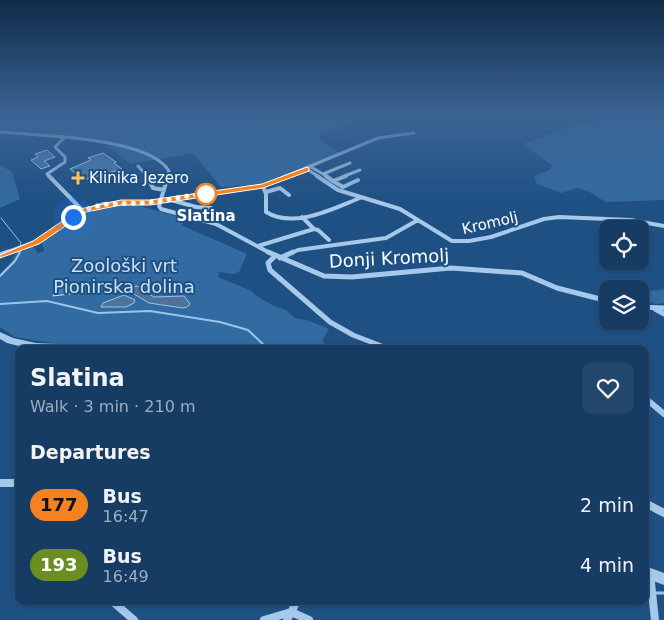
<!DOCTYPE html>
<meta charset="utf-8">
<style>
:root{--surface:#163c63;--page:#23476c;--text:#f1f3f6;--muted:#9eadbe;--line:#355678}
body{margin:0;font-family:"DejaVu Sans",sans-serif;background:var(--page);color:var(--text);height:100vh;display:flex;flex-direction:column;font-size:19px;white-space:nowrap}
*{box-sizing:border-box;margin:0}
p{font-size:16px;color:var(--muted)}
.icon{flex:none;width:28px;height:28px;fill:none;stroke:currentColor;stroke-width:2;stroke-linecap:round;stroke-linejoin:round}
.map{position:relative;flex:1;overflow:hidden}
.sheet{position:absolute;left:15px;top:345px;width:634px;height:260px;display:flex;flex-direction:column;background:var(--surface);border-radius:10px;box-shadow:0 1px 4px #0004,0 0 0 1px var(--line)}
.sheet>*{flex:none}
.badge{padding:0 10px;border-radius:16px;font-size:18px;line-height:32px}
.tools{position:absolute;left:599px;top:220px;display:grid;gap:10px}
.tools a{display:grid;place-items:center;width:50px;height:50px;border-radius:10px;background:var(--surface);box-shadow:0 1px 4px #0004,0 0 0 1px var(--line);font-size:25px}
.you{position:absolute;width:25px;height:25px;margin:-12px;border:4px solid #fff;border-radius:50%;background:#1a73e8;box-shadow:0 0 0 8px #1a73e833}
.map>.badge{position:absolute;translate:-50% -50%;box-shadow:0 0 0 2px #fff}
h2{padding:0 15px;font-size:19px;line-height:45px}
.round{display:grid;place-items:center;flex:none;width:52px;height:52px;border-radius:10px;background:var(--page)}
.overview{display:flex;align-items:center;justify-content:space-between;height:85px;padding:0 15px}
h1{font-size:24px;font-weight:700;line-height:38px}
ul{padding:0;list-style:none}
li{display:flex;align-items:center;gap:15px;height:60px;padding:0 15px}
li div{flex:1}
li b{display:block;font-size:19px}
li em{font-style:normal}
li .badge{min-width:55px;font-weight:700;text-align:center}
.map>svg:first-child{display:block}
.green{fill:#326ba1}
.water{fill:#4f7398;stroke:#99c4eb}
.lines{fill:none;stroke-linecap:round;stroke-linejoin:round}
.stream-far2{stroke:#99c4eb;stroke-width:1}
.stream-far1{stroke:#99c4eb;stroke-width:2}
.stream{stroke:#99c4eb;stroke-width:3}
.building{fill:#4b7dae;stroke:#cae1f7}
.minor-far4{stroke:#a6c8ea;stroke-width:3}
.minor-far3{stroke:#a6c8ea;stroke-width:4}
.minor-far2{stroke:#a6c8ea;stroke-width:5}
.minor-far1{stroke:#a6c8ea;stroke-width:6}
.minor{stroke:#a6c8ea;stroke-width:8}
.tertiary{fill:#a6c8ea;fill-rule:evenodd}
.line{fill:#f58220;stroke:#fff}
.walk{stroke:#fff;stroke-width:5;stroke-dasharray:0 9}
.poi-dot{fill:#f8c565;stroke:#1e5084;stroke-width:2}
.stop-dot{fill:#fff;stroke:#f58220;stroke-width:2.5}
.labels{text-anchor:middle;dominant-baseline:central;stroke-width:4;stroke-linejoin:round;paint-order:stroke}
.far-poi-label{font-size:15px;fill:#fff;stroke:#1e5084;text-anchor:start}
.far-stop-label{font-size:15px;font-weight:bold;fill:#fff;stroke:#1e5084}
.far-street-label{font-size:15px;fill:#fff;stroke:#1e5084}
.street-label{font-size:18px;fill:#fff;stroke:#1e5084}
.park-label{font-size:18px;fill:#cae1f7;stroke:#1e5084}
</style>
<div class="map">
<svg width="664" height="620" viewBox="0 0 664 620">
<rect width="100%" height="100%" fill="#1e5084"/>
<path class="green" d="M0,116H366L318,138L339,153L261,184L221,187L193,153L131,164L99,139L0,132Z
M625,116H664V200L606,202L588,191L577,188L561,193L537,184L534,176L549,170L553,166L523,144L568,127L588,124L597,120L619,119Z
M0,165L12,172L20,199L0,208Z
M132,204L187,219L181,225L247,254L239,272L234,274L219,272L218,277L252,291L255,295L274,306L286,310L295,318L310,321L329,329L322,341L333,349H184L59,344L15,337L0,327V274L9,264L17,252L33,246L38,253L44,251L42,243L44,240C77,216 90,206 132,204Z
M664,289V303L656,304L642,299L641,292Z"/>
<path class="water" d="M137,286L154,297L184,296L190,304L187,307L183,308L149,303L129,291L132,287Z
M124,295L135,300L134,303L126,307H101L103,303Z"/>
<g class="lines">
<path class="stream-far2" d="M1,218L21,243L19,253"/>
<path class="stream-far1" d="M0,276L15,261L20,252
M0,304L47,301L98,313L150,311L220,322L248,330L268,349"/>
<path class="stream" d="M654,593H664"/>
</g>
<path class="building" d="M47,150L55,157L44,161L50,166L41,169L31,160L38,157L35,154Z
M103,153L116,162L114,163L122,169L83,180L70,169L91,160L88,158Z
M73,285L70,294L53,296L57,287Z"/>
<g class="lines">
<path class="minor-far4" d="M0,132L65,137L55,147L65,157V162L47,174L50,177
M65,137C92,140 154,146 169,171L167,177
M138,166L148,177
M311,167L323,174L350,163
M307,169L319,177
M323,174L327,177
M284,177L378,138L414,133
M342,177L360,170"/>
<path class="minor-far3" d="M49,176L83,211
M147,176L153,188L164,190
M168,176L159,206L161,209L216,224L270,253
M317,176L338,190L400,209L452,241H469L491,237L544,219L559,217L631,220L664,226
M326,176L333,181L346,176
M333,181L343,187L358,180
M263,186L266,194V212C294,229 332,209 360,198
M266,192L280,188L289,195
M171,200L196,207L211,208
M302,217L314,229
M258,246L314,229L318,230L329,240
M5,253L36,242L83,211L104,204L150,202L263,186L287,176
M291,253L298,250L386,238L418,220"/>
<path class="minor-far2" d="M268,252L324,276L352,277L451,268L522,273L557,288L608,301
M0,255L8,252
M275,256L268,263L270,270L330,322L353,335L389,349
M280,258L293,252
M640,307L664,308
M655,309L664,314"/>
<path class="minor-far1" d="M386,348L389,349
M645,398L664,414"/>
<path class="minor" d="M0,483H19
M645,503L664,513
M650,574L655,620
M112,601L134,620
M264,620L291,612L309,620
M287,620L297,601"/>
<path class="tertiary" d="M0,332L13,338L36,343L106,346L109,347L110,349H31L7,343L0,339Z
M645,566L664,573V585L645,578Z"/>
</g>
<linearGradient id="sky" x2="0" y2="1"><stop stop-color="#102c49"/><stop offset="0.57" stop-color="#3b6494"/><stop offset="1" stop-color="#3b6494" stop-opacity="0"/></linearGradient>
<rect width="664" height="203" fill="url(#sky)"/>
<path class="line" d="M307,167L309,168V171L263,188L150,205H121L86,212L39,244L0,258V255L33,241L80,209L121,200H150L262,184Z"/>
<g class="lines">
<path class="walk" d="M73,217C100,198 123,206 152,202C170,200 188,195 206,194"/>
</g>
<path class="poi-dot" d="M75.5 170.5h5v5h5v5h-5v5h-5v-5h-5v-5h5z"/>
<circle class="stop-dot" cx="206" cy="194" r="10"/>
<g class="labels">
<g class="far-poi-label">
<text x="89" y="178">Klinika Jezero</text>
</g>
<g class="far-stop-label">
<text x="206" y="216">Slatina</text>
</g>
<g class="far-street-label">
<text transform="translate(490 223) rotate(-13)">Kromolj</text>
</g>
<g class="street-label">
<text transform="translate(389 258) rotate(-3)">Donji Kromolj</text>
</g>
<g class="park-label">
<text x="124" y="265">Zoološki vrt<tspan x="124" dy="21">Pionirska dolina</tspan></text>
</g>
</g>
</svg>
<div class="tools">
<a><svg class="icon" aria-label="locate" viewBox="0 0 24 24"><circle cx="12" cy="12" r="6"/><path d="M12 2v4M12 18v4M2 12h4M18 12h4"/></svg></a>
<a><svg class="icon" aria-label="layers" viewBox="0 0 24 24"><path d="M12 4l9 5-9 5-9-5zM3 14l9 5 9-5"/></svg></a>
</div>
<div class="you" style="left:73px;top:217px"></div>
<section class="sheet">
<div class="overview"><div><h1>Slatina</h1><p>Walk · 3 min · 210 m</p></div><a class="round"><svg class="icon" aria-label="heart" viewBox="0 0 24 24"><path d="M12 20l-8-8c-3-5 5-10 8-4 3-6 11-1 8 4z"/></svg></a></div>
<h2>Departures</h2>
<ul>
<li><span class="badge" style="background:#f58220;color:#111">177</span><div><b>Bus</b><p>16:47</p></div><em>2 min</em></li>
<li><span class="badge" style="background:#6b8e23;color:#fff">193</span><div><b>Bus</b><p>16:49</p></div><em>4 min</em></li>
</ul>
</section>
</div>
